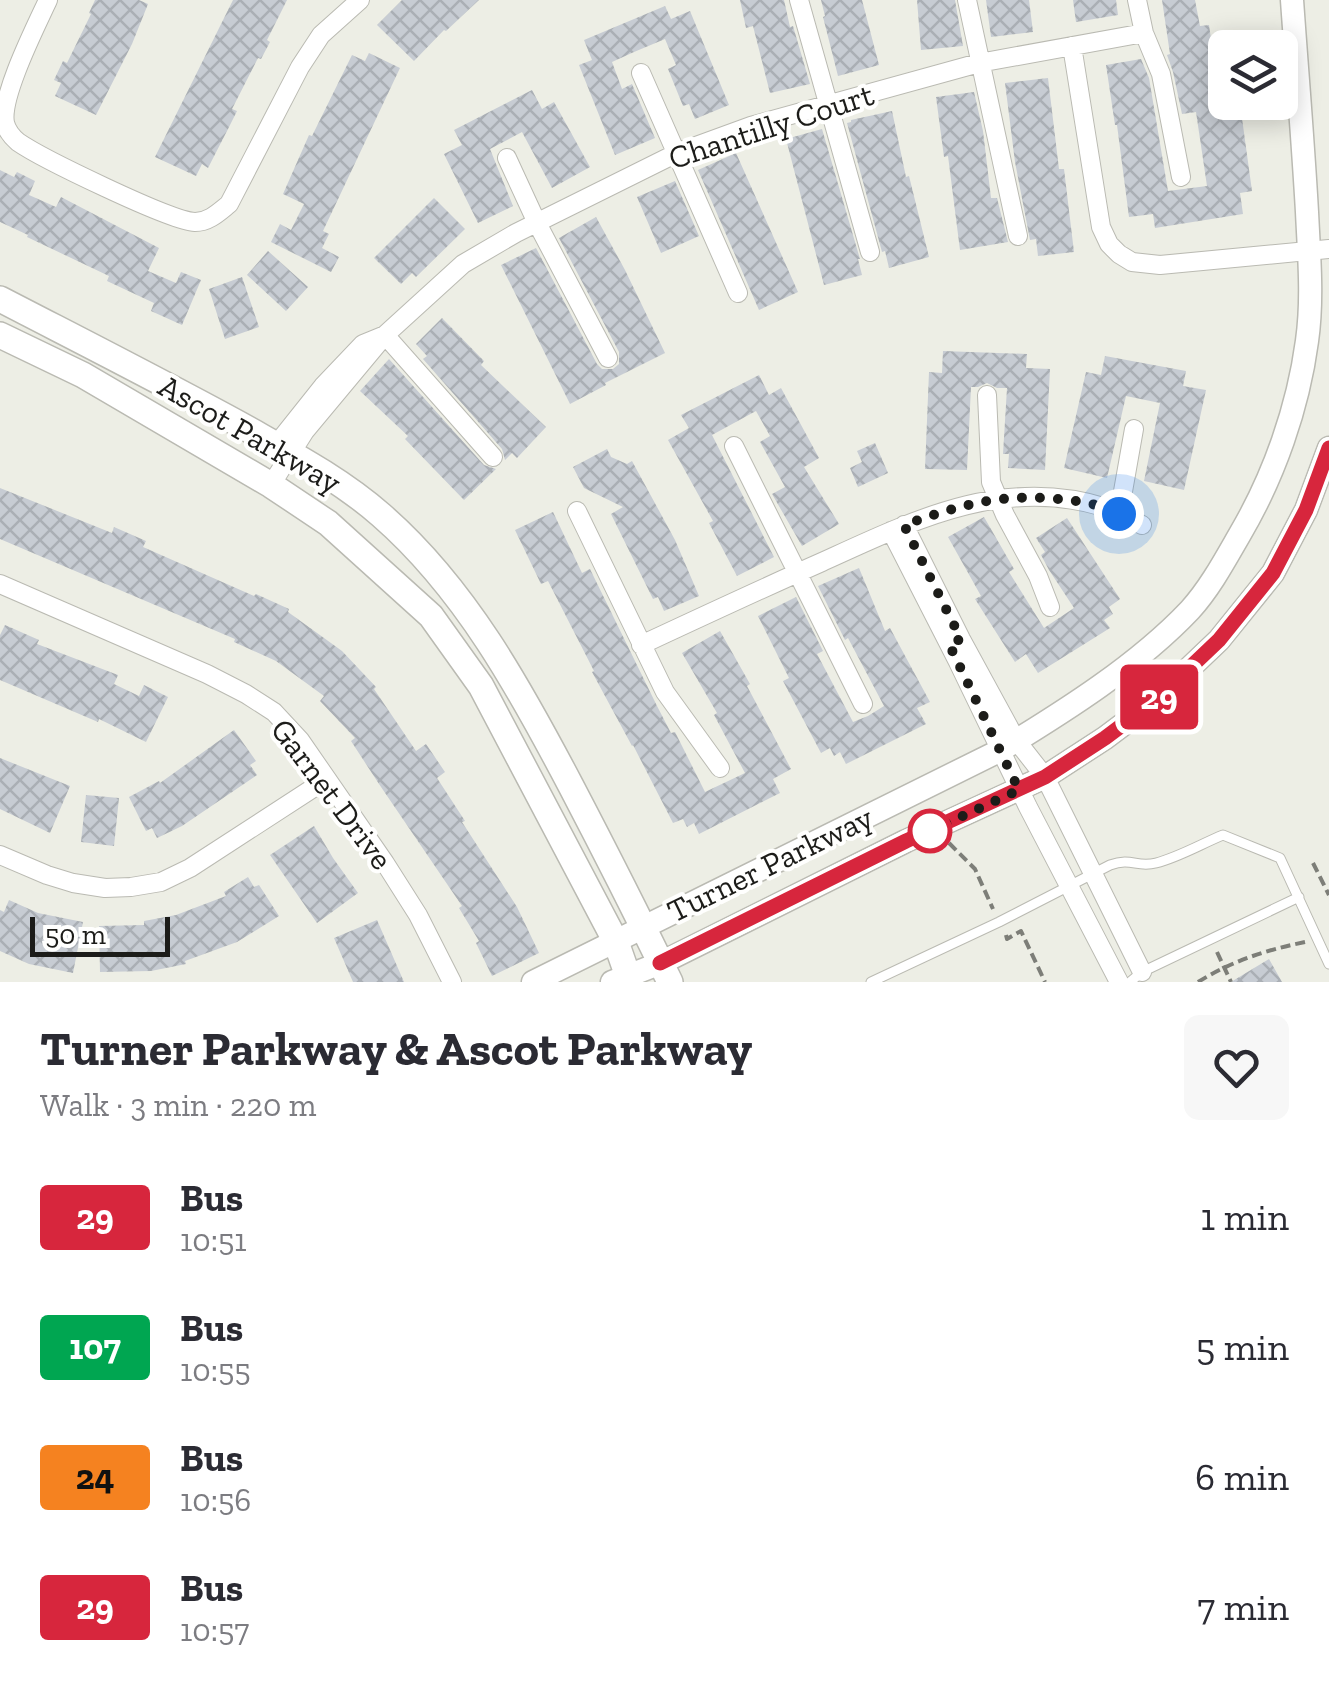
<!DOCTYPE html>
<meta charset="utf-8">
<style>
:root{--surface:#fff;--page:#f7f7f7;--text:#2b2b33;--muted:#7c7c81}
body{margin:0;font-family:"Zilla Slab",serif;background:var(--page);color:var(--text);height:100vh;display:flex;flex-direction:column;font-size:38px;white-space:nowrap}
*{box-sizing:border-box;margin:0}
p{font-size:32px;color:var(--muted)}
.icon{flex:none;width:55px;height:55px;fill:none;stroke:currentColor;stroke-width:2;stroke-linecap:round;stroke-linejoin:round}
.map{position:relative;height:982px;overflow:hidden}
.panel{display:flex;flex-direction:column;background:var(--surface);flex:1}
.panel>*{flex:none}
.badge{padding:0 20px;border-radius:8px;font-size:35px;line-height:65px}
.fabs{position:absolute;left:1208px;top:30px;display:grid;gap:20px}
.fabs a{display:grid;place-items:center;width:90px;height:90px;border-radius:15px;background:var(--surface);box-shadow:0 5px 25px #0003;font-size:50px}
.scale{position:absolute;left:30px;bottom:25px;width:140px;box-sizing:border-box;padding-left:10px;border:5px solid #1c1c19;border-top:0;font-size:28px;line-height:35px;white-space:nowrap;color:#1c1c19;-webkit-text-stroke:8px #fffffe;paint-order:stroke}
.you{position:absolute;width:50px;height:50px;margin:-25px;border:8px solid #fff;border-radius:50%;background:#1a73e8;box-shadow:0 0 0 15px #1a73e833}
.map>.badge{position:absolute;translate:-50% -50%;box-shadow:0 0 0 5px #fff}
.round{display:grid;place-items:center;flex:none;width:105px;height:105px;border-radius:15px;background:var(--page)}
.summary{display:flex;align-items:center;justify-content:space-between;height:170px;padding:0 40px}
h1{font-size:48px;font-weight:700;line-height:75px}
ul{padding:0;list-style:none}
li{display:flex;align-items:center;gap:30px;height:130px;padding:0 40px}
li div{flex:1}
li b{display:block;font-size:38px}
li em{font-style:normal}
li .badge{min-width:110px;font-weight:700;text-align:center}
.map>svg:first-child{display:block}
.building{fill:url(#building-cross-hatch)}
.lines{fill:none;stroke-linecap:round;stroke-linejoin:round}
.service-casing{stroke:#babab2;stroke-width:11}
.minor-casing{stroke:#babab2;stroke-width:20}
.tertiary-casing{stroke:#babab2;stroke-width:25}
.secondary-casing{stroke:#babab2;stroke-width:28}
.path{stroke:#7d7e78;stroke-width:4;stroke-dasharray:10 5;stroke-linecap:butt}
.service{stroke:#fff;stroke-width:9}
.minor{stroke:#fff;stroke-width:18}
.tertiary{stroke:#fff;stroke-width:22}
.secondary{stroke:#fff;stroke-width:25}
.line-casing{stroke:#fff;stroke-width:22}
.line{stroke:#d7263d;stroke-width:15}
.walk{stroke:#1c1c19;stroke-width:10;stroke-dasharray:0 18}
.stop-dot{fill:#fff;stroke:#d7263d;stroke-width:5}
.labels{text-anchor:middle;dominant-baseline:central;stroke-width:8;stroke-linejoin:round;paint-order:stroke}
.street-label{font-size:32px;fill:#1c1c19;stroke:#fffffe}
</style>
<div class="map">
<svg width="1329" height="982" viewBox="0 0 1329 982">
<defs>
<pattern id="building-cross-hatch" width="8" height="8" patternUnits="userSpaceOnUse" patternTransform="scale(2.5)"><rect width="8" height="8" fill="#c7ccd3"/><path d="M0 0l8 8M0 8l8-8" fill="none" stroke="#aaafb5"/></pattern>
</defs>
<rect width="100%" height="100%" fill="#edeee5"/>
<path class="building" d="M95,0H139L148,4L132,44L96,115L55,96L61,83L54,80L63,61L67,63L91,14L89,13Z
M233,0H287L267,40L270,42L261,59L258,58L232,109L237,111L228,129L208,168L202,164L196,176L155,157Z
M402,0H479L446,31L444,30L414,61L377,25Z
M740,0H784L790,27L793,26L810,84L770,93L753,26L746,28Z
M821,0H862L879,65L838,76L823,17L825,16Z
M917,0H955L963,46L921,50Z
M986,0H1029L1033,32L991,37Z
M1073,0H1116L1118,15L1076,22Z
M1162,0H1195L1200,26L1209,25L1222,114L1241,111L1252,191L1240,193L1243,214L1155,228L1153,214L1129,217L1117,125H1115L1106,65L1141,59L1149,78L1168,191L1207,186L1196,112L1182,114L1173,72L1167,55L1170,54Z
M665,6L671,19L690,11L729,105L695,119L689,104L683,106L668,69L676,65L665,39L634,52L612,62L622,89L632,84L655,138L615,155L579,65L592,60L584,40Z
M369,53L400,68L323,231L329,234L322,248L339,257L331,272L271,242L280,224L291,230L304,204L283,194L309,135L312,136L352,55L365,61Z
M1048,78L1059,169H1064L1074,252L1038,256L1036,239L1030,240L1015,162L1005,83Z
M532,90L542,109L554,102L590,167L552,188L522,132L490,149L513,206L478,223L444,154L462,145L454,130Z
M974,92L983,131L991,198H997L1008,242L960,250L948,156L944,157L936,97Z
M892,111L906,177L909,176L929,257L889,268L885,251L882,252L847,123L851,122V120Z
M822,129L860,259H858L862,275L824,285L786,139Z
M736,153L798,292L759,310L698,170Z
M0,170L14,177L17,172L35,181L29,195L56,207L61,197L159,248L148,271L176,283L181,272L201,280L182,325L151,311L154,303L107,281L109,276L27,237L28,235L0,222Z
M675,181L699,236L661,253L637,197Z
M434,198L465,229L416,277L412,273L401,284L374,258Z
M596,217L625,270L665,353L605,383L606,385L570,404L501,265L536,248L597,364L602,369H613L619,364V352L559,238Z
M268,251L308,287L286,311L247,275Z
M242,277L259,327L225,339L209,289Z
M442,318L484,361L481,365L546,427L517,458L512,453L505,460L502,449L423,359L427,356L416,344Z
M943,351L1027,354L1026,368L1050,369L1045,470L1008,468L1009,454H1003L1007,388H997L987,383L978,387H971L967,470L925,469L929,372L942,373Z
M1105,356L1186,371L1183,386L1206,390L1184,490L1144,481L1160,403L1126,396L1107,478L1064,468L1086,372L1101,375Z
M389,359L484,465L496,469L464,500L405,439L408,436L360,391Z
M759,375L769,395L781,388L819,458L804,467L839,524L802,546L772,494L785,487L760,442L770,436L756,411L712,435L774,557L737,576L709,523L713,521L668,440L689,428L681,415Z
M875,443L888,473L858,487L850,468L862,462L857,451Z
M607,449L611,457L627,464L632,461L675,540L699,596L664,611L658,597L653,599L611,514L623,507L584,488L573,467Z
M0,488L112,533L114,527L146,541L143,547L254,596L256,594L289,609L288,612L342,651L376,687L374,689L416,751L426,744L445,772L437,778L465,821L462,822L517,907L539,953L492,976L476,943L479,941L459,908L462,906L379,784L351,741L355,738L320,701L324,696L276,661L234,642L235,639L0,539Z
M553,512L582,573L590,569L657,706L671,733L675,732L705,792L745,773L714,715L717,713L682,653L720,631L750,684L747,686L791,769L773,779L780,793L699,834L694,823L687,827L683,819L673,823L633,745L632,746L592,672L594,671L548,581L541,584L515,530Z
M984,517L1014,569L1009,572L1044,628L1074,608L1049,570L1041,555L1045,552L1036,538L1067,518L1120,599L1109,607L1113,614L1104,620L1110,628L1038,673L1026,654L1015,662L975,599L981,596L948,537Z
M859,568L885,631L890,628L930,702L917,708L926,724L846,764L840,752L834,756L830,748L821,753L783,681L789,678L758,616L796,597L823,651L817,654L853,722L868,716L884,706L848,638L845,640L818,586Z
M5,625L39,640L37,644L118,675L114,684L139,696L144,685L168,697L146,742L99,719L98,722L0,680V635Z
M234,730L256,761L250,765L257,775L182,826L157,838L152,828L146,831L129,797L159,781L160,783Z
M0,758L70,786L50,833L0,809Z
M86,795L119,798L114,846L81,842Z
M314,826L333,858L358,893L317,923L270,855Z
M248,877L254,887L259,885L279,916L237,942L185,961L186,964L151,971L100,972L99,926L144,925V921L176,915L226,896L224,892Z
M9,900L38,913L83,922L73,973L29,964L0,951V910L4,912Z
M377,920L404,982H353L334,938Z
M1269,959L1282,982H1231Z"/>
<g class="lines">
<defs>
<path id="service" d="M871,982L999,922L1110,865C1132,857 1136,868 1156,863C1179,857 1201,844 1223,835L1280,858L1329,964
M1130,982L1142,972L1299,897"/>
<path id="minor" d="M48,0C36,26 0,97 5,123C7,131 12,137 18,142C41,158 170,221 195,222C209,222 219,212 229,204L300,67L321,35L360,0
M799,0L870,252
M967,0L1018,236
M1137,0L1144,33L1161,74L1181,177
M1072,46L1101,227L1109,244L1119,254L1132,262L1160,265L1329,249
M641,73L738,293
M507,158L537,223L608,358
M385,335L493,457
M987,395L991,482L1005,515L1038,576L1050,607
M276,445L323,386L363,344L385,335
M734,446L863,704
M271,485L305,431L385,335L463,264L516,233L677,153L751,126L979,63L1144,33
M577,511L665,692L720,768
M1119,514L1134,429
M904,525L961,639L1016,740L1045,777L1142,972
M891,531L958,662L1028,807L1119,982
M0,584L207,674L246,694L274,712L300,740L385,863L418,915L452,982
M641,645C701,617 761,589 822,562C914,520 1004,475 1107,508C1119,512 1131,519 1142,525
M0,855L47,875L73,883L105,888L131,887L161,882L190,868L327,779"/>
<path id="tertiary" d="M533,982L1001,750C1065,711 1138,665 1190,610C1210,588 1225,560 1240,534C1274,476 1298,408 1307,341C1313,299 1309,255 1307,212C1303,141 1297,71 1292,0
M612,982L661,963L906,841L1045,777L1105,738L1157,699L1219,640L1273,573L1306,510L1329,448"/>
<path id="secondary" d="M0,299C83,342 166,384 248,429C294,455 341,480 381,515C465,588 520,689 571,786C605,851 638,916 670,982
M0,335L83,375L271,485L328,523L431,616L481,686L616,942L630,982"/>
</defs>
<use href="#service" class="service-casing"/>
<use href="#minor" class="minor-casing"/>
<use href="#tertiary" class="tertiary-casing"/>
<use href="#secondary" class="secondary-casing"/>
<path class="path" d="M949,843L975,869L993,909
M1313,863L1329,895
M1006,935L1007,939L1021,931L1045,982
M1217,952L1231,982
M1198,982C1232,961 1266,950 1305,942"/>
<use href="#service" class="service"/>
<use href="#minor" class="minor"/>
<use href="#tertiary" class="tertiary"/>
<use href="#secondary" class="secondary"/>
</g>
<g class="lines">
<defs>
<path id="line" d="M660,963L906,841L1045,777L1105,738L1157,699L1219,640L1273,573L1306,510L1329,448"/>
</defs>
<use href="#line" class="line-casing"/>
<use href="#line" class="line"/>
<path class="walk" d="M930,831L1019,790L949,644L961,639L904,525C957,506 1000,493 1058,499C1079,501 1101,504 1119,514"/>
</g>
<circle class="stop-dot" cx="930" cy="831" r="20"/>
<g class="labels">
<g class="street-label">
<text transform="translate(771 126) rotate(-18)">Chantilly Court</text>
<text transform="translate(250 434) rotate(30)">Ascot Parkway</text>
<text transform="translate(332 794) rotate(53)">Garnet Drive</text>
<text transform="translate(770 864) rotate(-26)">Turner Parkway</text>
</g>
</g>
</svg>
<div class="fabs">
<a><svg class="icon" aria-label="layers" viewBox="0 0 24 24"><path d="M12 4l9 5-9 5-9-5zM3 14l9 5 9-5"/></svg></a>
</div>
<div class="scale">50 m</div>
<div class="you" style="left:1119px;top:514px"></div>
<b class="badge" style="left:1159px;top:697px;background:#d7263d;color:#fff">29</b>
</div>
<section class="panel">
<div class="summary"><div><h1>Turner Parkway &amp; Ascot Parkway</h1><p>Walk · 3 min · 220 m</p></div><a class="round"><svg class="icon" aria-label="heart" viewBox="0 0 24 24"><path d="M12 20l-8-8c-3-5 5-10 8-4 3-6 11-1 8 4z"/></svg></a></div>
<ul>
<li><span class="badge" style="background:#d7263d;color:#fff">29</span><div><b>Bus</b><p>10:51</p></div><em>1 min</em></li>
<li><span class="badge" style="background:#00a651;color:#fff">107</span><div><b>Bus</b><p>10:55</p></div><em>5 min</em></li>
<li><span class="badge" style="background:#f58220;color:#111">24</span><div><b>Bus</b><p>10:56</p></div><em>6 min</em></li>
<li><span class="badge" style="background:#d7263d;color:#fff">29</span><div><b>Bus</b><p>10:57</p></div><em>7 min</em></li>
</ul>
</section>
